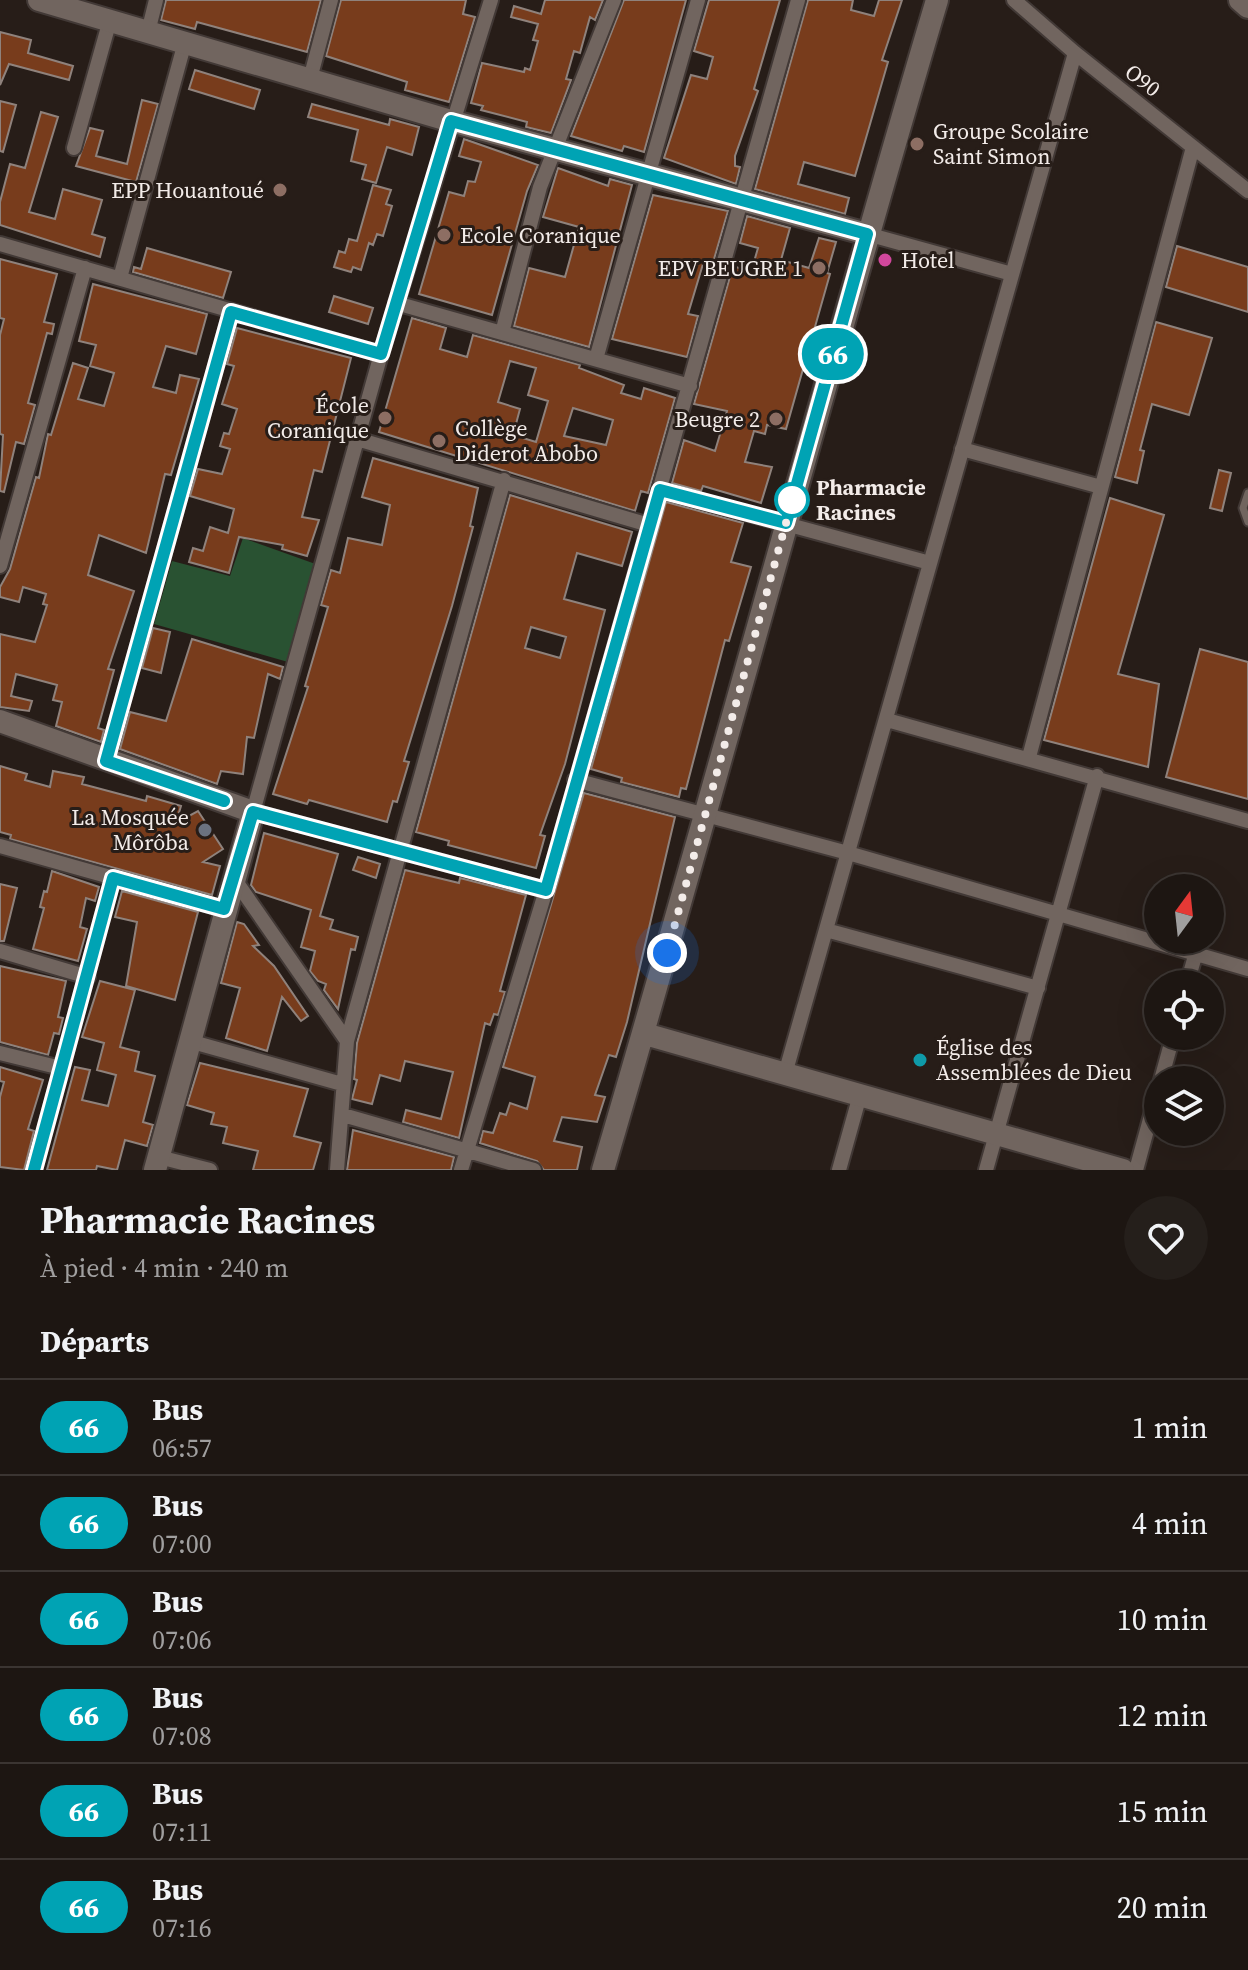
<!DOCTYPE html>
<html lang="fr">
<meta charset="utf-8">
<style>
:root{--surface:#1d1612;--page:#251f1b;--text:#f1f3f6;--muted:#a09f9f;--line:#3b3532}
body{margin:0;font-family:"Source Serif 4",serif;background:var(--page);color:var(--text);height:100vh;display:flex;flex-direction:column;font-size:30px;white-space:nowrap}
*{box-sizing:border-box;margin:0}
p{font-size:26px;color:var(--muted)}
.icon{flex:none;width:44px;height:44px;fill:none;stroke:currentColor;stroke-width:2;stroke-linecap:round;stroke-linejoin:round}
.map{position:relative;height:1170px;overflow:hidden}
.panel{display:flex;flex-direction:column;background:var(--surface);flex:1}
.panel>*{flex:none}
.badge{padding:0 16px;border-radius:26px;font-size:28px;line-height:52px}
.needle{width:52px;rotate:15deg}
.tools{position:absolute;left:1144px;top:874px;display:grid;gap:16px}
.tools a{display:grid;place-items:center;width:80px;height:80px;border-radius:50%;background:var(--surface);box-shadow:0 8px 32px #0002,0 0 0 2px var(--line);font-size:40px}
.you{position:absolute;width:40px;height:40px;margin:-20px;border:6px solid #fff;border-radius:50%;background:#1a73e8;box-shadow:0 0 0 12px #1a73e833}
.map>.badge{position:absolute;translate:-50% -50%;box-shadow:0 0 0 4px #fff}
h2{padding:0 40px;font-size:30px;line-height:72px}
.round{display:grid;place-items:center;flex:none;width:84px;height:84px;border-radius:42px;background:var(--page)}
.head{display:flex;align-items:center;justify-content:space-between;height:136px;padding:0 40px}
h1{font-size:38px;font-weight:700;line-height:60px}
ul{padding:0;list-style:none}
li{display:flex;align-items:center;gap:24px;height:96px;padding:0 40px;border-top:2px solid var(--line)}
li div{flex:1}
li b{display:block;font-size:30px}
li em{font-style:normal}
li .badge{min-width:88px;font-weight:700;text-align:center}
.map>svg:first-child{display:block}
.green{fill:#295232}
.building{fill:#783c1c;stroke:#8f827c;stroke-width:2;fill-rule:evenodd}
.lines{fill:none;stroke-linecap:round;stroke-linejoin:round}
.lane-casing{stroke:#423936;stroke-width:11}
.street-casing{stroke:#423936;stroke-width:18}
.secondary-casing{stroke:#423936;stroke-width:26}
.lane{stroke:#71655f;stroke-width:7}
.street{stroke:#71655f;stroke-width:14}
.secondary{stroke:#71655f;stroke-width:22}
.line-casing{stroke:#fff;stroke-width:18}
.line{stroke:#00a3b4;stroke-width:12}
.walk{stroke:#f3ece9;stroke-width:8;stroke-dasharray:0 14.4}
.education-dot{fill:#8d6e63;stroke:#271d18;stroke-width:3}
.hotel-dot{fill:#d1479c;stroke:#271d18;stroke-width:3}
.stop-dot{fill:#fff;stroke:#00a3b4;stroke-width:4}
.worship-dot{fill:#6b7280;stroke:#271d18;stroke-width:3}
.culture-dot{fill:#0f9aa8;stroke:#271d18;stroke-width:3}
.labels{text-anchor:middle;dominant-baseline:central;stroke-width:6;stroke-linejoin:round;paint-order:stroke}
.street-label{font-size:22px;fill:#f3ece9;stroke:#271d18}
.poi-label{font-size:22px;fill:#f3ece9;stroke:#271d18;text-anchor:start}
.stop-label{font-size:22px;font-weight:bold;fill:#f3ece9;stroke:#271d18;text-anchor:start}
</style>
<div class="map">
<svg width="1248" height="1170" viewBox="0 0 1248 1170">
<rect width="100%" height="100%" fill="#271d18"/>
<path class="green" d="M243,538L321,566L295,664L154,624L172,561L230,576Z"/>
<path class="building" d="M166,0H321L307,52L197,22L195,29L161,20Z
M341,0H466L463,14L475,17L449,102L405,90L407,82L326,56Z
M545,0H603L595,20L590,17L580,53L574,51L566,79L571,80L551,133L526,127L527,122L481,110L483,106L471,103L482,63L524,72L525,68L530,70L538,41L533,40L538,24L511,17L514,6L541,14Z
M624,0H686L644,152L624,146L622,151L571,136Z
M709,0H780L754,89L758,91L735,156V166L740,167L736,184L664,158L691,75L707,79L713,57L694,51Z
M808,0H853L851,10L874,16L879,0H902L882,60L888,62L855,176L804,162L798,184L849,198L845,214L755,189Z
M0,32L31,40L28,53L73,66L69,80L9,64L0,85Z
M195,70L260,90L254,109L189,89Z
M142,100L158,104L136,182L76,166L90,128L103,131L96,156L127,164Z
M0,101L16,105L3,152L0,151Z
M312,104L389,125L390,119L419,127L412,155L387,147L376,183L362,179L366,165L351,161L358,130L308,117Z
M41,112L58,117L29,212L55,219L63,189L102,200L92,234L105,238L100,257L0,225V202L10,164L25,168Z
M464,139L538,165L527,191L492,315L419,294L449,192L464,196L468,181L475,182L481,162L459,156Z
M558,168L608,186L610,179L632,185L589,347L514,326L529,268L565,277L579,227L543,217Z
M373,185L391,190L386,204L392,206L383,236L377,234L373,245L369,243L361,270L353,267L351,272L334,267L339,251L345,253L349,239L357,241Z
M653,195L728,211L712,266L703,264L688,314L698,316L687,357L612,339Z
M747,216L790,228L781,260L809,268L819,238L836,242L827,273L830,274L786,429L767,425L765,434L754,431L745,462L772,467L761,503L703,486L701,491L672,483L684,440L715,451L727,411L694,404L733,266L751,272L758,248L740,243Z
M1177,246L1248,267V312L1166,287Z
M147,248L231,272L223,298L133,272L134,267L141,269Z
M0,259L57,274L44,322L54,324L52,334L47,333L28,403L35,405L24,444L16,442L4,492L0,491L3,435L0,434V335L4,319L0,318Z
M93,284L207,314L196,354L166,346L153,387L176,393L180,375L199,379L171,475L165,474L146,553L99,535L88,575L134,591L108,669L114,670L98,728L104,730L101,742L56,726L62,702L53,700L57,685L16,674L11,696L32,701L29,711L0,707V634L35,642L47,605L43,604L46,594L23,587L19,602L0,597V587L10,569L36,477L39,478L48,434L51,435L73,363L88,368L78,399L104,406L114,373L90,366L96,345L79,341Z
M334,296L373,308L368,324L329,312Z
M412,318L446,328L440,349L467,357L473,335L580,365L579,368L624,385L621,393L641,399L644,388L675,398L648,493L641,491L635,511L379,432ZM510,361L536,368L528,395L548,401L536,442L513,435L520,409L498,402ZM573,408L613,420L606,445L564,436Z
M1156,322L1212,338L1189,415L1152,404L1140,450L1144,451L1137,483L1115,477Z
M237,328L351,358L322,472L314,470L302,517L319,520L307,556L282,549L283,545L239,537L229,573L189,562L193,548L203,551L210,527L228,533L234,509L190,496L198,469L222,474L230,449L220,446L224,433L229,434L237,409L222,404L234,366L227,364Z
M373,458L478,488L470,526L473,527L452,606L404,761L409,762L397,802L393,801L387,822L309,800L307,804L273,794L308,687L305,686L328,607L321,605L331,570L340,573L348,538L382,545L390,505L362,497Z
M1219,470L1231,473L1222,511L1210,508Z
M510,495L632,532L622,566L577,553L564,599L605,610L565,764L540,835L545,836L536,868L448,845L449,841L416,832ZM531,627L566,637L560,658L525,648Z
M1110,498L1164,515L1118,674L1159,684L1148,767L1044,740Z
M666,502L743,523L731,562L751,567L729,641L725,640L686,789L681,788L679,797L621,782L622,778L591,769Z
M153,628L170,632L161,673L142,668Z
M192,639L283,667L280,679L268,674L254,738L247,737L243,774L221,771L217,784L120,749L130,712L166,721Z
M1200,649L1248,662V799L1166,777Z
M0,766L27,774L25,780L50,787L53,771L84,777L82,784L146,801L147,796L181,806L176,823L198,811L223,849L203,862L220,866L212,895L10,839L11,835L0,832Z
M584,793L675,817L627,1022L616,1057L609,1055L595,1095L605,1097L597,1122L562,1117L554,1141L582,1147L577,1170H544L537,1161L480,1143L483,1131L493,1133L500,1113L506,1115L510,1103L527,1109L535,1077L503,1067Z
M264,833L338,854L320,916L333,920L330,929L358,937L355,950L351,949L338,1009L324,990L326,984L318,981L310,971L315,951L301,947L311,910L256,892L251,885Z
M358,857L380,864L376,878L353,870Z
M405,870L459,883L460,878L526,895L500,991L505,992L498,1015L494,1014L490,1025L485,1023L459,1138L403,1122L406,1110L441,1119L453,1072L405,1061L400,1081L380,1075L372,1104L352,1099L357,1080L354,1079L357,1043Z
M52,871L99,887L95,901L86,898L80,927L87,929L78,961L33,949L44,908L40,907L44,891L47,892Z
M0,884L17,888L4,941H0Z
M122,891L198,912L175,1000L126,986L137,922L115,917Z
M237,922L244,924L259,945L253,946L274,966L308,1016L301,1021L282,997L267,1051L226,1038L240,988L221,983Z
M0,966L66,981L58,1017L63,1018L59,1034L54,1033L48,1055L0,1042Z
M100,981L135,990L120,1047L139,1052L135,1071L155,1076L143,1122L153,1125L147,1146L125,1140L117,1170L97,1166L96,1170H47L75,1067L90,1070L82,1100L108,1106L116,1075L97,1070L104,1043L82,1037Z
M200,1063L308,1089L294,1136L321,1143L313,1170H253L258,1151L223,1143L227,1127L211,1124L214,1113L187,1105Z
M0,1067L43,1080L28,1129L34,1131L24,1170L0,1167V1097L4,1082L0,1081Z
M353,1130L454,1157L451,1170H347Z"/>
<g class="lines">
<defs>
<path id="lane" d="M1248,493L1243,508L1248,522"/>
<path id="street" d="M491,0L381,354L253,812L546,890
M1014,0L1075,53L1248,191
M148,32L156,0
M310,79L331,0
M74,148L110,20
M867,234L1012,274
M0,244L381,354
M120,278L185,42
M396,303L690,386
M502,333L540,187L614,0
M596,359L698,0
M357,439L649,525
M962,449L1101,487
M660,490L930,563
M0,566L85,268
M887,720L1248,821
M1029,757L1193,147
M106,761L231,312
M575,780L848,853L1248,969
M0,846L224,909
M233,877L347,1041
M826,930L1038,988
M0,951L88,977
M1187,984L1195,956
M189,1041L342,1084
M0,1053L61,1068
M785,1074L1075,53
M1161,1080L1173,1036
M343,1115L534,1170
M159,1157L210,1170
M34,1170L113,878
M337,1170L347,1041L504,480
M461,1170L546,890L798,0
M839,1170L860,1095
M986,1170L1097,776
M1136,1170L1158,1090"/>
<path id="secondary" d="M39,0L451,121L867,234
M1240,0L1248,7
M0,721L253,812L155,1170
M645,1034L1123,1170
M603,1170C718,781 821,389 937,0"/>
</defs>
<use href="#lane" class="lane-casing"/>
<use href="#street" class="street-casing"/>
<use href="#secondary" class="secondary-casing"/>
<use href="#lane" class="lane"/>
<use href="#street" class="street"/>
<use href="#secondary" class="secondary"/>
</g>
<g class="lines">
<defs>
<path id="line" d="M34,1170L113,878L224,909L253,812L546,890L660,490L786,523L867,234L451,121L381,354L231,312L106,761L224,801"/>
</defs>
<use href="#line" class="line-casing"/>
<use href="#line" class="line"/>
<path class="walk" d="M667,953L794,494L792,500"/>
</g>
<g class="education-dot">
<circle cx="917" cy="144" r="8"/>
<circle cx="280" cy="190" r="8"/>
<circle cx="444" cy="235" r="8"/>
<circle cx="819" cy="268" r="8"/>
<circle cx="385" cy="418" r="8"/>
<circle cx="776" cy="419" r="8"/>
<circle cx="439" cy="441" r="8"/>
</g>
<circle class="hotel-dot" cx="885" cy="260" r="8"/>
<circle class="stop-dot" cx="792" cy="500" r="16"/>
<circle class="worship-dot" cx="205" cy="830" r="8"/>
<circle class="culture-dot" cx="920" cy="1060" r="8"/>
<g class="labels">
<g class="street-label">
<text transform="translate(1143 80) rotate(38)">O90</text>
</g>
<g class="poi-label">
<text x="933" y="131">Groupe Scolaire<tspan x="933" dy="25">Saint Simon</tspan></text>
<text x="264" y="190" text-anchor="end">EPP Houantoué</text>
<text x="460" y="235">Ecole Coranique</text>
<text x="901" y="260">Hotel</text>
<text x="803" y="268" text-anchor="end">EPV BEUGRE 1</text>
<text x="369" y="405" text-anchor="end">École<tspan x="369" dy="25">Coranique</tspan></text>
<text x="760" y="419" text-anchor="end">Beugre 2</text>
<text x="455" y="428">Collège<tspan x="455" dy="25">Diderot Abobo</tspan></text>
<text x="189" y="817" text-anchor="end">La Mosquée<tspan x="189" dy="25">Môrôba</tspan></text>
<text x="936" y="1047">Église des<tspan x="936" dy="25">Assemblées de Dieu</tspan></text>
</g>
<g class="stop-label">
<text x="816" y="487">Pharmacie<tspan x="816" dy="25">Racines</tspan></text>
</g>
</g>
</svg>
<div class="tools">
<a><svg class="needle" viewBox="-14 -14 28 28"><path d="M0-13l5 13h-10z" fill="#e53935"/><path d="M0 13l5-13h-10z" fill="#a09f9f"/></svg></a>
<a><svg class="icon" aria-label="locate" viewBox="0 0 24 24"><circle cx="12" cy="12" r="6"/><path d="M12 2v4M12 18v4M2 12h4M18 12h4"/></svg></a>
<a><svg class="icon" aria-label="layers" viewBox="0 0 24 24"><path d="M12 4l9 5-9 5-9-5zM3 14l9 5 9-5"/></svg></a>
</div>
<div class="you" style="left:667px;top:953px"></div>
<b class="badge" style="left:833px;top:354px;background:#00a3b4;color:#fff">66</b>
</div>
<section class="panel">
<div class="head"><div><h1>Pharmacie Racines</h1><p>À pied · 4 min · 240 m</p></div><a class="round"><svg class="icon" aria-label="heart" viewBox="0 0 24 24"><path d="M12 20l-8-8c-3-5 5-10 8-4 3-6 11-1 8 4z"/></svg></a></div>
<h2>Départs</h2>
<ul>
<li><span class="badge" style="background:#00a3b4;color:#fff">66</span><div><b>Bus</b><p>06:57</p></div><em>1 min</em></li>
<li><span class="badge" style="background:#00a3b4;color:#fff">66</span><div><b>Bus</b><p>07:00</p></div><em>4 min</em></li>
<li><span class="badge" style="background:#00a3b4;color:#fff">66</span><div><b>Bus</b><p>07:06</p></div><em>10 min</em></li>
<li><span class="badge" style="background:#00a3b4;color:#fff">66</span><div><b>Bus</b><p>07:08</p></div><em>12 min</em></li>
<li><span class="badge" style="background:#00a3b4;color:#fff">66</span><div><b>Bus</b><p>07:11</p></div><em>15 min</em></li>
<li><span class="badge" style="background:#00a3b4;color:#fff">66</span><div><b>Bus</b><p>07:16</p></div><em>20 min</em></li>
</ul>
</section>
